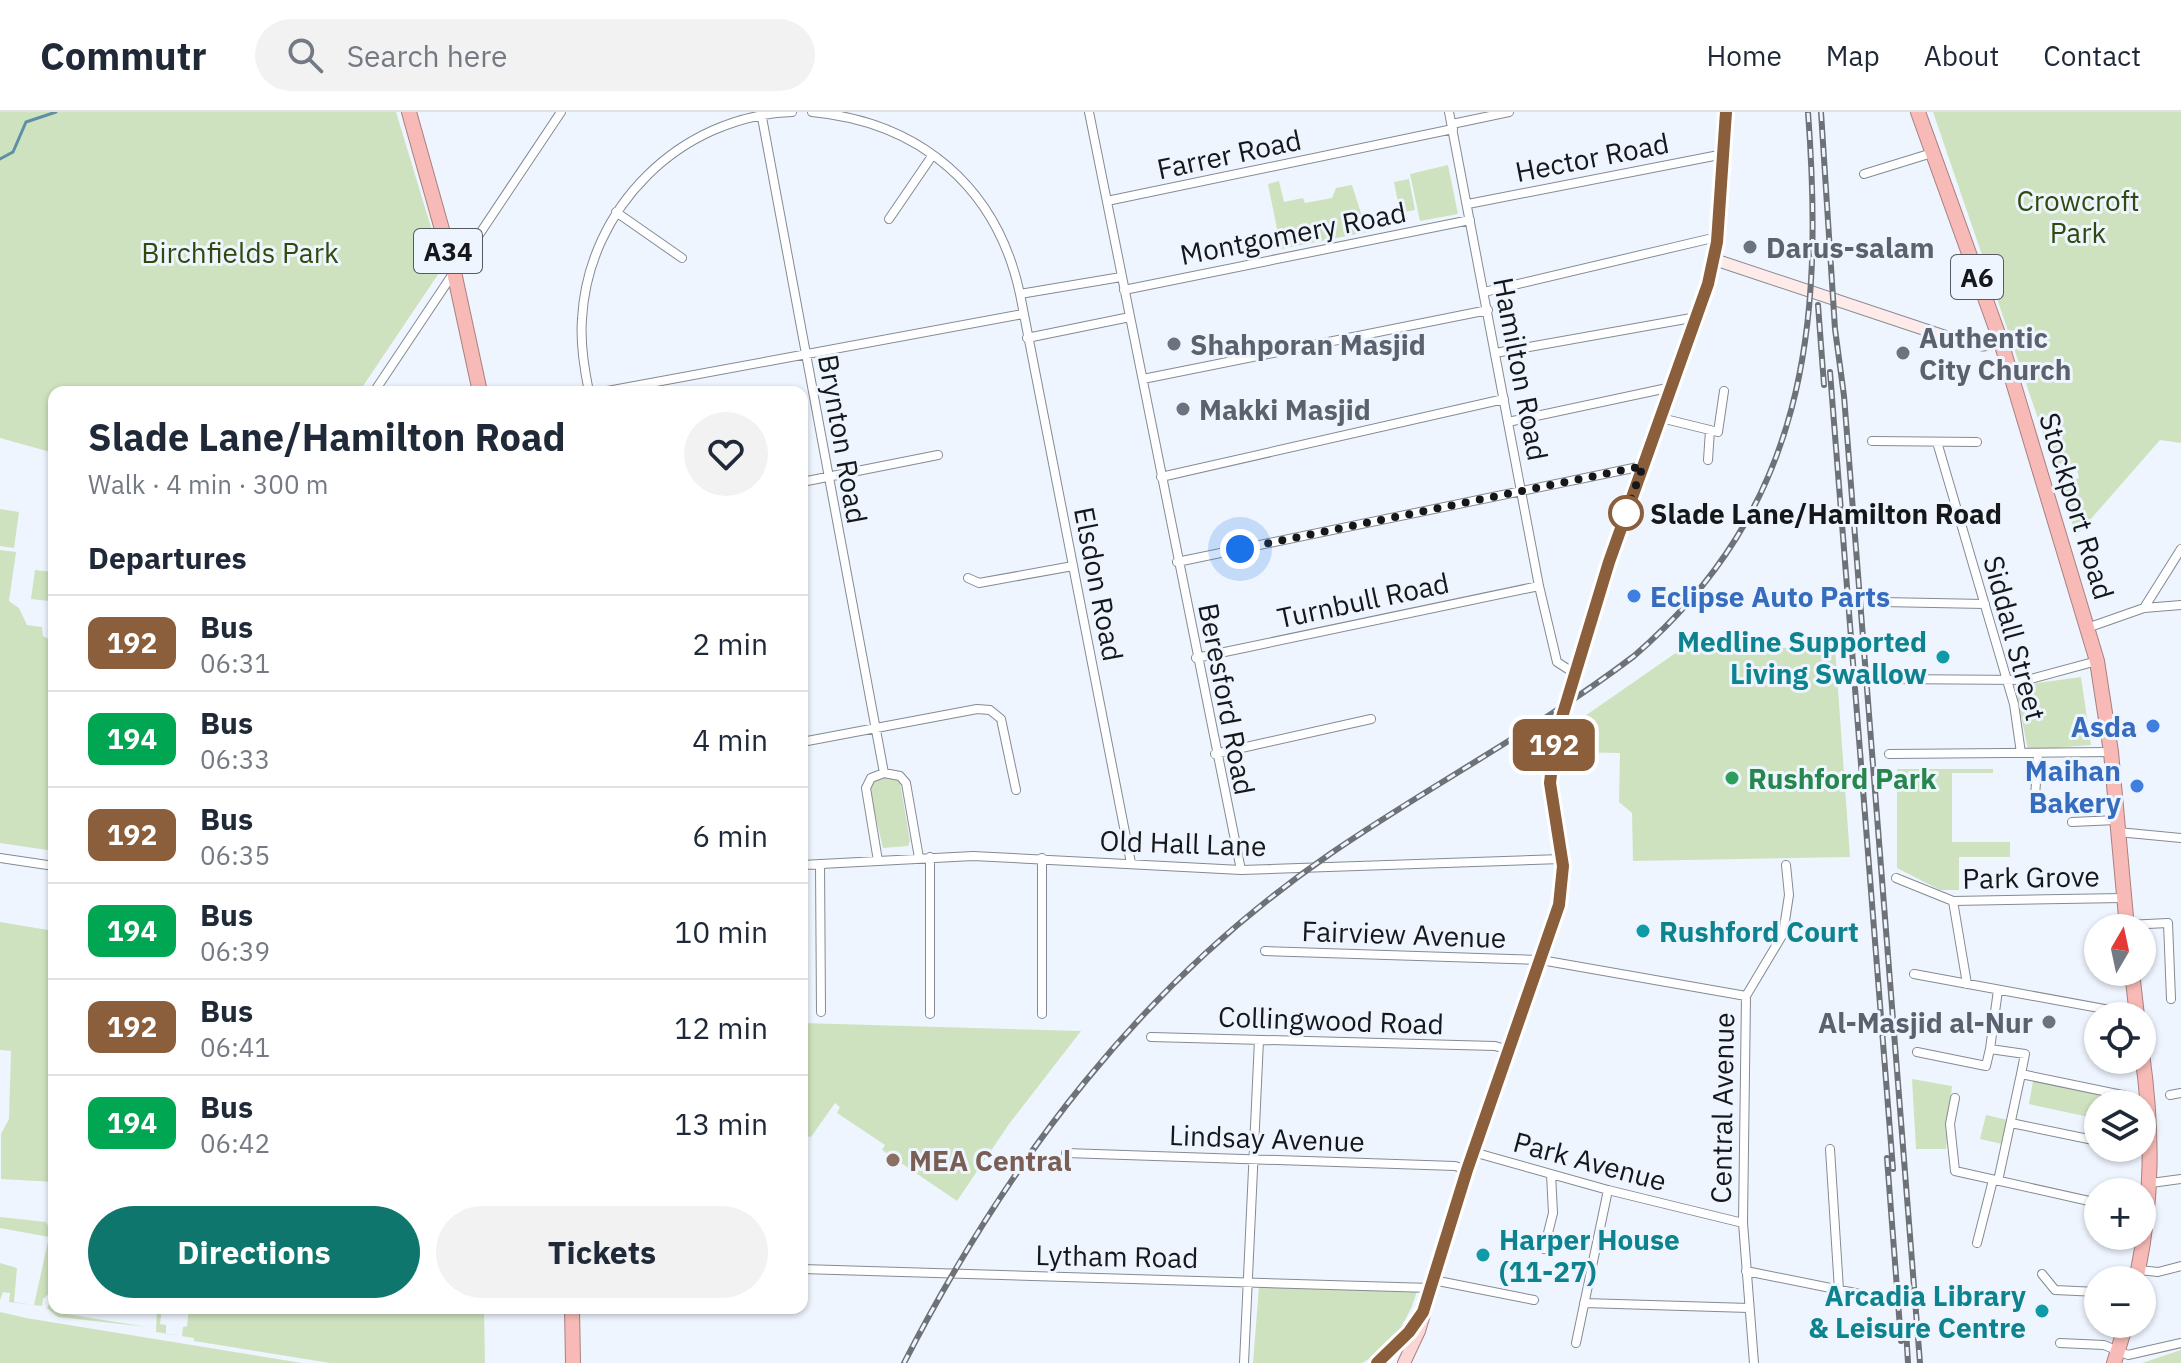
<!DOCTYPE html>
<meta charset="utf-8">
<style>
:root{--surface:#fff;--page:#f2f2f3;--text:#1f2937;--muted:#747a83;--line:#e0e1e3;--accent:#0f766e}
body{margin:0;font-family:"IBM Plex Sans",sans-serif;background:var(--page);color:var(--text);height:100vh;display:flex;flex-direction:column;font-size:30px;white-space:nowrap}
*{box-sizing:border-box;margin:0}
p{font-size:26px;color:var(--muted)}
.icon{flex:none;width:44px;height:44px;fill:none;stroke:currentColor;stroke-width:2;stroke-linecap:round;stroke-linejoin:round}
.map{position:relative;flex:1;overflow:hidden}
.side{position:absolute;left:48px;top:274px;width:760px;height:928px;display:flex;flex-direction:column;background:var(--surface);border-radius:16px;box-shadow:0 2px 6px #0004}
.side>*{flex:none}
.badge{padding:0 16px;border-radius:12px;font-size:28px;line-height:52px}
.needle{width:52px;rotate:9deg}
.controls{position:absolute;left:2084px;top:802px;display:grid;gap:16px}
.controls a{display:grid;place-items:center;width:72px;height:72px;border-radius:50%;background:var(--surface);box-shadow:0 2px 6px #0004;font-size:40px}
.you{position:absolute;width:40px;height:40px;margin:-20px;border:6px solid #fff;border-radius:50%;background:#1a73e8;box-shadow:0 0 0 12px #1a73e833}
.map>.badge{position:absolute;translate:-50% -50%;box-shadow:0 0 0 4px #fff}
h2{padding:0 40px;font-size:30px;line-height:72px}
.round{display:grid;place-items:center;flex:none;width:84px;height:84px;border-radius:42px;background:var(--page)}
.summary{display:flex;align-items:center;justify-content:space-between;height:136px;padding:0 40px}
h1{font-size:38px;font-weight:800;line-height:60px}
.button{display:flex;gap:16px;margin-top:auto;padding:16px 40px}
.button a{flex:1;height:92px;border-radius:48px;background:var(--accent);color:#fff;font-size:32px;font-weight:800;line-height:92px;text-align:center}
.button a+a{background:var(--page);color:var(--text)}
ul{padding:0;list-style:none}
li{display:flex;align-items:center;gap:24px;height:96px;padding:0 40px;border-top:2px solid var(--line)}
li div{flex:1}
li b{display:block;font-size:30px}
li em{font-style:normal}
li .badge{min-width:88px;font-weight:700;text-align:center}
header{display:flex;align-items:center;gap:48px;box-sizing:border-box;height:112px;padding:0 40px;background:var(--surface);border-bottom:2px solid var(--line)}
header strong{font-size:38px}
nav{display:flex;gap:44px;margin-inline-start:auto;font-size:28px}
.search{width:560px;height:72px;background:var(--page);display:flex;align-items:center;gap:20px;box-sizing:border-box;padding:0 28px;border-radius:44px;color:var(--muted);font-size:30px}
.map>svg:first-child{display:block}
.green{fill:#cfe2bf}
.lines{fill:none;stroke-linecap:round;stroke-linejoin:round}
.stream{stroke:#5e8fa4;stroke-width:3}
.street-casing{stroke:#848b93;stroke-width:10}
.secondary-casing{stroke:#848b93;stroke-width:13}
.primary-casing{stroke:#a88180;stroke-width:14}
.highway-casing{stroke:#a88180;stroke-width:16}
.street{stroke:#fff;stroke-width:8}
.secondary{stroke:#fdeae9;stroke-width:11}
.primary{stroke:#fad6d4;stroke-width:12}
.highway{stroke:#f7bab7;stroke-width:14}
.rail-casing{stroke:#6e7277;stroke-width:6}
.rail{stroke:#eef5fe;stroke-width:3;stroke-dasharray:9;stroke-linecap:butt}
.line-casing{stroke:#fff;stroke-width:18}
.line{stroke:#8b5e3c;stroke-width:12}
.walk{stroke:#15171a;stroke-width:8;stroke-dasharray:0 14.4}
.worship-dot{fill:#6b7280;stroke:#eef5fe;stroke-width:3}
.stop-dot{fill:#fff;stroke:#8b5e3c;stroke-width:4}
.shop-dot{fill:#3f7fe0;stroke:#eef5fe;stroke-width:3}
.culture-dot{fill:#0f9aa8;stroke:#eef5fe;stroke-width:3}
.leisure-dot{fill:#2e9e5b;stroke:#eef5fe;stroke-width:3}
.education-dot{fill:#8d6e63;stroke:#eef5fe;stroke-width:3}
.labels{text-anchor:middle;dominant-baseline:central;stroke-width:6;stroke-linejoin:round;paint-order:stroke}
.shield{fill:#eef5fe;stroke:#565a5e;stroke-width:2}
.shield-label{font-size:26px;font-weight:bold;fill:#15171a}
.street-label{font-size:28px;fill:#15171a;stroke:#eef5fe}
.park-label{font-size:28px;fill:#2f490e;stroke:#eef5fe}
.worship-label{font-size:28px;font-weight:bold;fill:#5b616d;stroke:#eef5fe;text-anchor:start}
.stop-label{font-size:28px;font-weight:bold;fill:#15171a;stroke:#eef5fe;text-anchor:start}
.shop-label{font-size:28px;font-weight:bold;fill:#366cbe;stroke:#eef5fe;text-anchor:end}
.culture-label{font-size:28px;font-weight:bold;fill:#0d838f;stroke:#eef5fe;text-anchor:end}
.leisure-label{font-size:28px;font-weight:bold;fill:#27864d;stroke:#eef5fe;text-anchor:start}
.education-label{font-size:28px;font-weight:bold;fill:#785e54;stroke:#eef5fe;text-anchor:start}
</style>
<header>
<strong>Commutr</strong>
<div class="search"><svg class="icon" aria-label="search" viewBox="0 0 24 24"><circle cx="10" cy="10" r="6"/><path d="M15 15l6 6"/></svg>Search here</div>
<nav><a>Home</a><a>Map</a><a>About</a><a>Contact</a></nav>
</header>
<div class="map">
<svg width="2181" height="1251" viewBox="0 0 2181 1251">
<rect width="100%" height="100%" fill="#eef5fe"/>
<path class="green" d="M0,0H396L443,155L359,280H54V341L0,326Z
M1933,0H2181V331L2160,328L2076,424L2060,372L2079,366L2075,351L2055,356Z
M1448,53L1458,102L1420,109L1410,62Z
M1409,67L1415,98L1400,101L1394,70Z
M1279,69L1284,90L1303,86L1305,91L1332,86L1336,76L1352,73L1367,120L1281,137L1268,72Z
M0,397L19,400L14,436L0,434Z
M0,438L16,440L9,489L19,496L27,513L42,515L43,524L54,530V739L0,731Z
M35,458L53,460L49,489L31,487Z
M1835,535L1850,745L1633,749L1632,701L1619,690L1620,641L1564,640L1569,615L1680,538Z
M2081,565L2091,633L2028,638L2015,574Z
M1897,657H1993V661H1952V730H2010V745H1959V778H1940L1897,756Z
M891,665L900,670L910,729L908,734L883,736L869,676L876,668Z
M0,810L54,819V1070L1,1067V1022L9,1007L11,939L0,938Z
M802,911L1081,919L1009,1012L957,1089L882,1038L885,1033L837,1001L840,995L835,991L811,1025L802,1023Z
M1912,967L1952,974L1946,1037H1916Z
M2033,969L2116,987L2115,992H2098V1007L2029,992Z
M1986,1003L2008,1008L2002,1032L1980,1027Z
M0,1105L46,1110L54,1126L52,1179L43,1187L42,1194L9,1190L10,1181L3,1180L0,1188V1151L17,1156L14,1190L34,1193L49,1125L0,1116Z
M1259,1174L1417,1177C1412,1206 1387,1237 1362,1251H1253Z
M54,1184V1200L147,1215L58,1205L47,1196Z
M157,1196H162L160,1212L166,1213V1222L182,1224L183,1215L187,1214L189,1196H484L485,1251H330L194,1229V1226L156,1220Z
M0,1200L26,1206L302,1251H0Z
M2181,1238V1251H2142Z"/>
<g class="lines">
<path class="stream" d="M0,47L13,40L26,10L56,0"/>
<defs>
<path id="street" d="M761,0L884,661
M812,0C920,10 997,75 1020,182L1131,751
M1089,0L1241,758
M1449,0L1539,474L1557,550L1574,561
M1452,12L1509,0
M1864,62L1932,41
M1107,89L1453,17
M1468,92L1724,42
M616,100L682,146
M889,107L932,44
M1124,178L1470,108
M1484,180L1717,125
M1020,182L1121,165
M1027,226L1130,205
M1495,241L1697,205
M1143,267L1488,198
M374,280L561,0
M589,280C584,256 580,232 582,207C588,96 680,4 792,0
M602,280L1023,202
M1661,306L1718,320L1724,279
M1508,310L1672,275
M1872,329L1977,330
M1937,330L2014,592L2021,641
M1708,348L1710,318
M1161,365L1504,287
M802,370L938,343
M1177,450L1643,354
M968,466L979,471L1073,454
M1882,490L1985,492
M2144,496L2181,437
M2087,516L2144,496L2181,493
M1196,546L1539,474
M1885,567L2027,568L2097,549
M802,630L977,597L990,598L1001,607L1016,678
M1215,642L1371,607
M1889,642L2111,640
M2034,699L2038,641
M2072,710L2116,708
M2118,720L2181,726
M0,746L54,754
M878,749L866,676L871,666L884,661L900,664L906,671L919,746
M820,752L821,900
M802,753L973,744L1241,758L1562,747
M1896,766L1953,789L2123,786
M1953,789L1967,872
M2126,813L2168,811L2171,887
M1265,839L1541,848L1746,884
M1914,862L2137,903
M930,902V745
M1042,902V746
M1151,925L1495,934L1509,938
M1990,937L1998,878
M1917,940L1986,954L1990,937L2025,942L2021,962L2127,984
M2170,983L2181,981
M1955,986L1950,1012L1955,1059L2098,1091
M2011,1011L2098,1029
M2129,1036L2152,1038
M1830,1037L1839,1178
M1473,1040L1608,1078L1743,1111
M1066,1041L1455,1054L1467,1058
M1998,1069L2021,962
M2151,1071L2181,1067
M1977,1131L1993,1068
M1544,1137L1553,1101L1551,1062
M802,1157L1431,1176
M2139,1158L2158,1160L2181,1154
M1746,1159L1880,1186
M2042,1162L2055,1178L2098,1180
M1433,1168L1534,1188
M1584,1191L1749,1196
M1576,1231L1608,1078
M2060,1231L2104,1233L2128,1243L2181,1231
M1244,1251L1259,928
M1754,1251L1743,1111L1746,884L1783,822L1789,783L1786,753"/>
<path id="secondary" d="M1713,147L1956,228L1983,233L2001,230"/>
<path id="primary" d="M1377,1251L1419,1206
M1404,1251L1419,1219L1467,1058L1559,793L1563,754L1550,671L1555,628L1609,450L1708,172L1717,130L1726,0"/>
<path id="highway" d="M409,0L454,160L480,280
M1918,0L2001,230L2097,549L2111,640L2127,816
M2132,860L2137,904
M2136,1168C2153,1091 2153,1019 2142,941
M572,1196L573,1251
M2114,1251L2126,1212"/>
</defs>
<use href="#street" class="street-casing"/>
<use href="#secondary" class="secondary-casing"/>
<use href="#primary" class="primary-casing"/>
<use href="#highway" class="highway-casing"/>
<use href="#street" class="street"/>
<use href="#secondary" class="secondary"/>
<use href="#primary" class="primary"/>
<use href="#highway" class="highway"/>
<defs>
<path id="rail" d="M1821,0L1835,217L1844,284L1920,1251
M1818,193L1824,273
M1830,260L1893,1057
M1887,1046L1901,1229
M1906,1217L1908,1251
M904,1251C1008,1049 1141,872 1330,742C1429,674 1538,617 1634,544C1806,395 1824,215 1808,0"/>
</defs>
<use href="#rail" class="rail-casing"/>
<use href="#rail" class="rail"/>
</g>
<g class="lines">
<defs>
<path id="line" d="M1377,1251L1409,1220L1423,1200L1467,1058L1559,793L1563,754L1550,671L1555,628L1609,450L1708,172L1717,130L1726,0"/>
</defs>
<use href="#line" class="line-casing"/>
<use href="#line" class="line"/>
<path class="walk" d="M1240,437L1643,354L1626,401"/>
</g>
<g class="worship-dot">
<circle cx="1750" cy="135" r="8"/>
<circle cx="1174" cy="232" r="8"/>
<circle cx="1903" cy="241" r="8"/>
<circle cx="1183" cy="297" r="8"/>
<circle cx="2049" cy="910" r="8"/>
</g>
<circle class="stop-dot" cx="1626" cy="401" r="16"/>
<g class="shop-dot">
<circle cx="1634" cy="484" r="8"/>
<circle cx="2153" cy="614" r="8"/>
<circle cx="2137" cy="674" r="8"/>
</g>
<g class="culture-dot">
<circle cx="1943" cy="545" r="8"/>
<circle cx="1643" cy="819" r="8"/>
<circle cx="1483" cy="1143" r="8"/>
<circle cx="2042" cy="1199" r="8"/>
</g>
<circle class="leisure-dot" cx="1732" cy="666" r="8"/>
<circle class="education-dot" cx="893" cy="1048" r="8"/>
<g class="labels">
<g class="shield">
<rect x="414" y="117" width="68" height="44" rx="6"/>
<rect x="1951" y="143" width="52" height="44" rx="6"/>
</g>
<g class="shield-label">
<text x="448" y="139">A34</text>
<text x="1977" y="165">A6</text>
</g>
<g class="street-label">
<text transform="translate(1229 42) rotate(-12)">Farrer Road</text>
<text transform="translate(1592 45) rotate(-11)">Hector Road</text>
<text transform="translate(1293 121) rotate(-11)">Montgomery Road</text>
<text transform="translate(1521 257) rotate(79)">Hamilton Road</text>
<text transform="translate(843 327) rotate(80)">Brynton Road</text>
<text transform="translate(2077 394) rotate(73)">Stockport Road</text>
<text transform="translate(1099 472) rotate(79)">Elsdon Road</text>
<text transform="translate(1363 488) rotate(-12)">Turnbull Road</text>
<text transform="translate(2015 526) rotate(75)">Siddall Street</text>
<text transform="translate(1227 587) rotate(79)">Beresford Road</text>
<text transform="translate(1183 731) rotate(2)">Old Hall Lane</text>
<text transform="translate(2031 765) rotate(-1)">Park Grove</text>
<text transform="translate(1404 822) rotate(2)">Fairview Avenue</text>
<text transform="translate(1331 908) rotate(2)">Collingwood Road</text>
<text transform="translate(1722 996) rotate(-89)">Central Avenue</text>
<text transform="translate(1267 1026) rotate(2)">Lindsay Avenue</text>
<text transform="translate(1590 1049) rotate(15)">Park Avenue</text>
<text transform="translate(1117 1144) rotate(1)">Lytham Road</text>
</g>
<g class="park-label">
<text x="2078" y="88">Crowcroft<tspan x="2078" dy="32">Park</tspan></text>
<text x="240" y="140">Birchfields Park</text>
</g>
<g class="worship-label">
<text x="1766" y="135">Darus-salam</text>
<text x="1919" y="225">Authentic<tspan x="1919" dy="32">City Church</tspan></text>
<text x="1190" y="232">Shahporan Masjid</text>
<text x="1199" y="297">Makki Masjid</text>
<text x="2033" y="910" text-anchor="end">Al-Masjid al-Nur</text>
</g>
<g class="stop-label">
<text x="1650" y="401">Slade Lane/Hamilton Road</text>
</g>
<g class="shop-label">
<text x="1650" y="484" text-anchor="start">Eclipse Auto Parts</text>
<text x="2137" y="614">Asda</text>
<text x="2121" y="658">Maihan<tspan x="2121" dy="32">Bakery</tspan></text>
</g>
<g class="culture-label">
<text x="1927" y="529">Medline Supported<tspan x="1927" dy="32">Living Swallow</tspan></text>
<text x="1659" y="819" text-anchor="start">Rushford Court</text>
<text x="1499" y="1127" text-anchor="start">Harper House<tspan x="1499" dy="32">(11-27)</tspan></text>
<text x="2026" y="1183">Arcadia Library<tspan x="2026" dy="32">&amp; Leisure Centre</tspan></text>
</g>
<g class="leisure-label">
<text x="1748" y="666">Rushford Park</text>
</g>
<g class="education-label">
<text x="909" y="1048">MEA Central</text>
</g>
</g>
</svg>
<div class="controls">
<a><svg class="needle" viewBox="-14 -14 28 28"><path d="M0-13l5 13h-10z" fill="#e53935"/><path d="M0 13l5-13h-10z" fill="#747a83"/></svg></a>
<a><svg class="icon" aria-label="locate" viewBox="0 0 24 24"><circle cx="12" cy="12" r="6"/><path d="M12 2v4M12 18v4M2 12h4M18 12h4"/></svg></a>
<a><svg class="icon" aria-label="layers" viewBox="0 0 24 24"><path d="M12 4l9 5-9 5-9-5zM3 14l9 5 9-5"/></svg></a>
<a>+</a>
<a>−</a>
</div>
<div class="you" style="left:1240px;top:437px"></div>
<b class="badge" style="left:1554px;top:633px;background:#8b5e3c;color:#fff">192</b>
<section class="side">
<div class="summary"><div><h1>Slade Lane/Hamilton Road</h1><p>Walk · 4 min · 300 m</p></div><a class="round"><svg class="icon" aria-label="heart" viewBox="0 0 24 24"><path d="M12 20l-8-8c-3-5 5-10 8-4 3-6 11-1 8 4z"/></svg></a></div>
<h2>Departures</h2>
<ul>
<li><span class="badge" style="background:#8b5e3c;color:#fff">192</span><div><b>Bus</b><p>06:31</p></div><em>2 min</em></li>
<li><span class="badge" style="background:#00a651;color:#fff">194</span><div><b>Bus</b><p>06:33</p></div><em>4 min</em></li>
<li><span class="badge" style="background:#8b5e3c;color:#fff">192</span><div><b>Bus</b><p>06:35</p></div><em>6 min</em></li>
<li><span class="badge" style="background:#00a651;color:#fff">194</span><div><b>Bus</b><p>06:39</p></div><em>10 min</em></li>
<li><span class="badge" style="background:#8b5e3c;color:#fff">192</span><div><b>Bus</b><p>06:41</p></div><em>12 min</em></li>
<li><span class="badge" style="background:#00a651;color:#fff">194</span><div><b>Bus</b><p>06:42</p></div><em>13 min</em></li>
</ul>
<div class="button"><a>Directions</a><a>Tickets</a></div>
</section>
</div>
